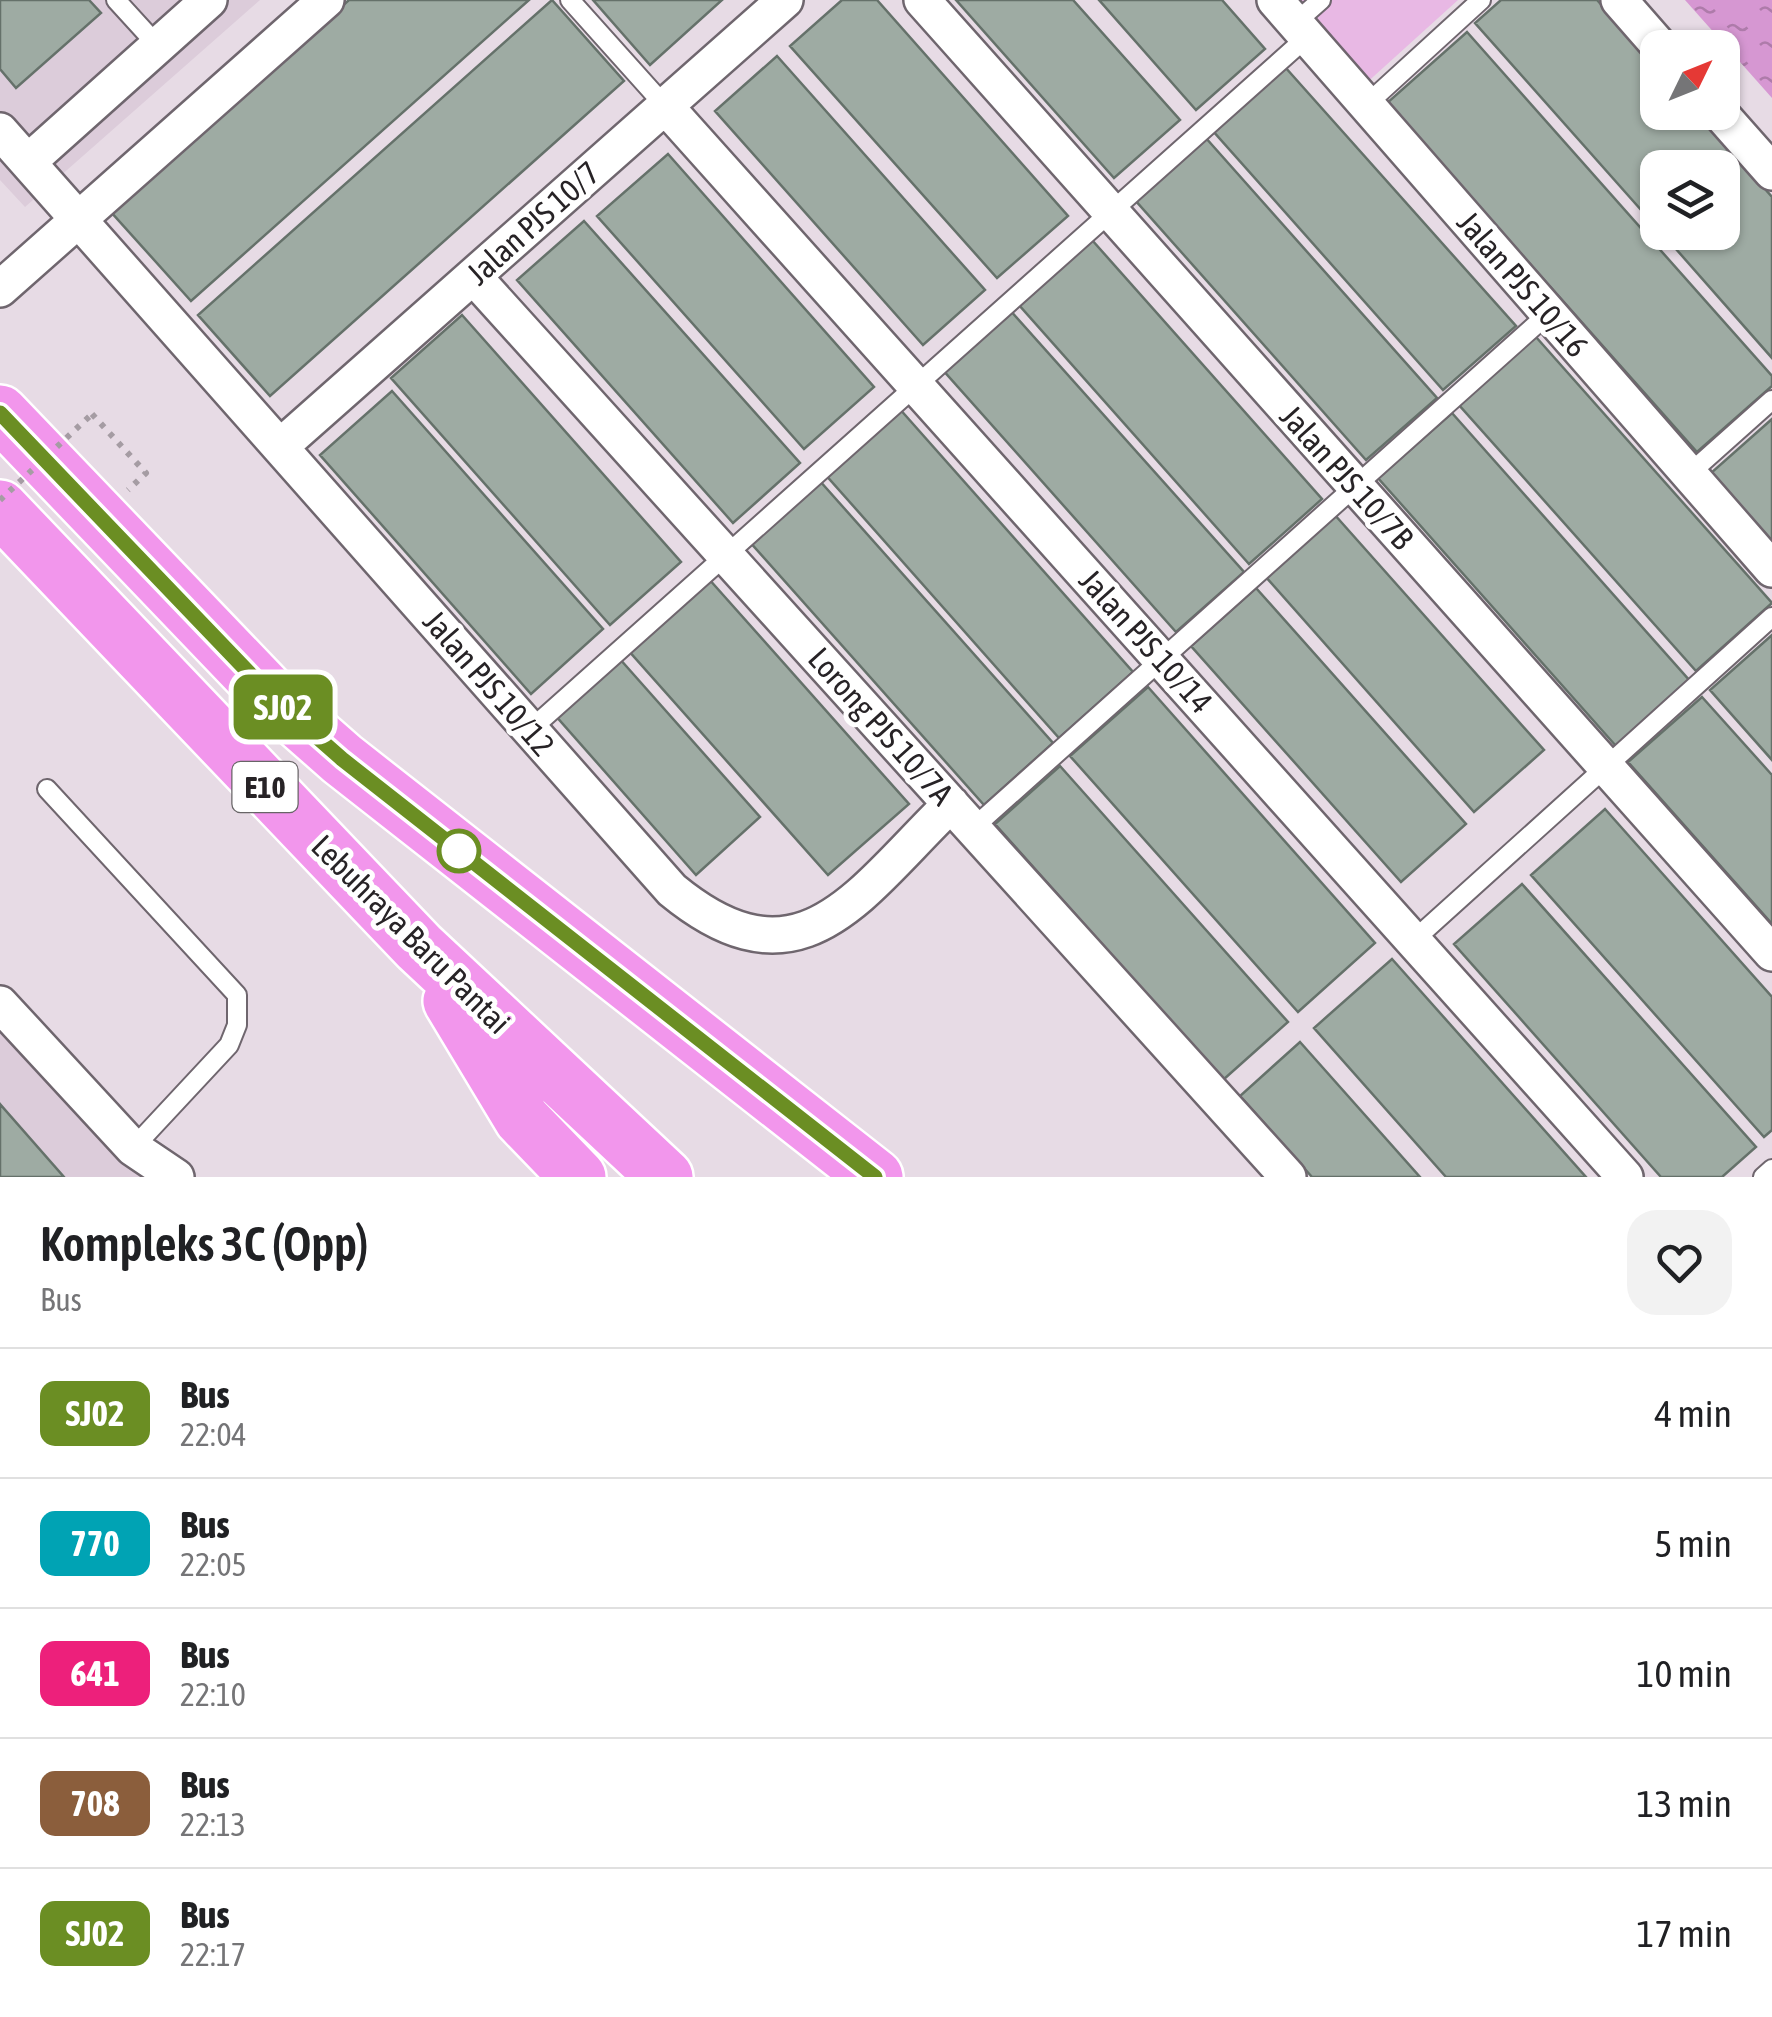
<!DOCTYPE html>
<style>
:root{--surface:#fff;--page:#f2f2f2;--text:#202124;--muted:#757577;--line:#e0e0e0}
body{margin:0;font-family:"Asap Condensed",sans-serif;background:var(--page);color:var(--text);height:100vh;display:flex;flex-direction:column;font-size:38px;white-space:nowrap}
*{box-sizing:border-box;margin:0}
p{font-size:32px;color:var(--muted)}
.icon{flex:none;width:55px;height:55px;fill:none;stroke:currentColor;stroke-width:2;stroke-linecap:round;stroke-linejoin:round}
.map{position:relative;height:1177px;overflow:hidden}
.drawer{display:flex;flex-direction:column;background:var(--surface);flex:1}
.drawer>*{flex:none}
.badge{padding:0 20px;border-radius:15px;font-size:35px;line-height:65px}
.needle{width:65px;rotate:47deg}
.controls{position:absolute;left:1640px;top:30px;display:grid;gap:20px}
.controls a{display:grid;place-items:center;width:100px;height:100px;border-radius:20px;background:var(--surface);box-shadow:0 2px 8px #0004;font-size:50px}
.map>.badge{position:absolute;translate:-50% -50%;box-shadow:0 0 0 5px #fff}
.round{display:grid;place-items:center;flex:none;width:105px;height:105px;border-radius:30px;background:var(--page)}
.summary{display:flex;align-items:center;justify-content:space-between;height:170px;padding:0 40px}
h1{font-size:48px;font-weight:600;line-height:75px}
ul{padding:0;list-style:none}
li{display:flex;align-items:center;gap:30px;height:130px;padding:0 40px;border-top:2px solid var(--line)}
li div{flex:1}
li b{display:block;font-size:38px}
li em{font-style:normal}
li .badge{min-width:110px;font-weight:700;text-align:center}
.map>svg:first-child{display:block}
.built{fill:#dcccda}
.park{fill:#e8b8e4}
.water{fill:url(#water-ripples)}
.building{fill:#9eaba3;stroke:#65716a;stroke-width:2.5}
.lines{fill:none;stroke-linecap:round;stroke-linejoin:round}
.lane-casing{stroke:#6f666e;stroke-width:22}
.street-casing{stroke:#6f666e;stroke-width:40}
.highway-casing{stroke:#fff;stroke-width:60}
.path{stroke:#a59ca3;stroke-width:6;stroke-dasharray:5 8;stroke-linecap:butt}
.lane{stroke:#fff;stroke-width:18}
.street{stroke:#fff;stroke-width:35}
.highway{stroke:#f296ec;stroke-width:55}
.path-bridge{stroke:#a59ca3;stroke-width:6;stroke-dasharray:5 8;stroke-linecap:butt}
.line-casing{stroke:#fff;stroke-width:22}
.line{stroke:#6b8e23;stroke-width:15}
.stop-dot{fill:#fff;stroke:#6b8e23;stroke-width:5}
.labels{text-anchor:middle;dominant-baseline:central;stroke-width:10;stroke-linejoin:round;paint-order:stroke}
.shield{fill:#fff;stroke:#686567;stroke-width:2.5}
.shield-label{font-size:30px;font-weight:bold;fill:#272326}
.street-label{font-size:32px;fill:#272326;stroke:#fff}
</style>
<div class="map">
<svg width="1772" height="1177" viewBox="0 0 1772 1177">
<defs>
<pattern id="water-ripples" width="26" height="14" patternUnits="userSpaceOnUse" patternTransform="scale(2.5)"><rect width="26" height="14" fill="#d697d2"/><path d="M2 4q2-2 4 0t4 0M15 11q2-2 4 0t4 0" fill="none" stroke="#ae7baa"/></pattern>
</defs>
<rect width="100%" height="100%" fill="#e7dbe5"/>
<path class="built" d="M0,0H260L25,207L0,180Z
M0,1022L155,1177H0Z"/>
<path class="park" d="M1301,0H1458L1363,86L1293,7Z"/>
<path class="water" d="M1685,0H1772V98Z"/>
<path class="building" d="M0,0H89L101,13L16,88L0,69Z
M349,0H529L191,301L111,212Z
M552,0L624,81L270,396L198,315Z
M593,0H722L650,65Z
M842,0H877L1068,216L997,278L790,46Z
M956,0H1073L1180,120L1114,178Z
M1099,0H1222L1265,49L1196,110Z
M1501,0H1597L1658,68V112H1697L1772,197V358L1661,232H1722V168H1658V229L1475,23Z
M1467,32L1772,376V386L1697,452L1387,103Z
M777,56L985,290L923,345L715,111Z
M1285,67L1516,326L1443,390L1213,131Z
M1205,137L1437,398L1366,460L1135,200Z
M668,154L874,387L804,449L597,216Z
M584,221L800,463L733,523L517,280Z
M1092,240L1322,499L1249,564L1019,305Z
M1009,309L1244,572L1176,632L942,369Z
M462,315L681,562L610,625L391,378Z
M1536,337L1772,603L1696,671L1459,405Z
M392,391L603,629L531,694L320,455Z
M898,407L1133,672L1059,738L824,473Z
M1452,413L1690,681L1616,746L1378,478Z
M1772,419V541L1711,473Z
M819,480L1053,743L984,805L749,541Z
M1334,514L1544,750L1474,812L1265,576Z
M708,578L909,804L828,875L628,650Z
M1256,588L1466,824L1401,882L1191,646Z
M1772,635V760L1710,690Z
M619,658L760,817L696,875L555,715Z
M1148,687L1375,943L1298,1012L1070,756Z
M1702,697L1772,775V924L1628,762Z
M1060,766L1288,1022L1223,1080L995,824Z
M1605,809L1772,997V1130L1764,1137L1531,875Z
M1522,884L1756,1147L1722,1177H1661L1454,944Z
M1392,959L1586,1177H1446L1314,1028Z
M1300,1042L1420,1177H1312L1240,1096Z
M0,1104L64,1177H0Z"/>
<g class="lines">
<defs>
<path id="lane" d="M116,0L158,46
M570,0L665,106
M1295,23L1321,0
M1366,105L1481,0
M1689,474L1772,400
M530,730L1307,37
M47,789L237,995V1025L229,1045L133,1148
M973,828L1549,313
M1414,940L1772,617
M1763,1177L1772,1169"/>
<path id="street" d="M922,0L1772,953
M1275,0L1772,569
M1619,0L1661,48
M665,106L1625,1177
M1719,112L1772,172
M0,131L672,890C801,996 859,893 951,804
M28,162L209,0
M473,276L1288,1177
M0,289L326,0
M281,446L785,0
M0,1004L133,1148L176,1177"/>
<path id="highway" d="M0,413L276,701L342,759L875,1177
M0,508L419,947L665,1177
M451,1001L522,1119L578,1177"/>
</defs>
<use href="#lane" class="lane-casing"/>
<use href="#street" class="street-casing"/>
<use href="#highway" class="highway-casing"/>
<path class="path" d="M92,414L146,473L128,490"/>
<use href="#lane" class="lane"/>
<use href="#street" class="street"/>
<use href="#highway" class="highway"/>
<path class="path-bridge" d="M0,500L92,414"/>
</g>
<g class="lines">
<defs>
<path id="line" d="M0,413L276,701L342,759L875,1177"/>
</defs>
<use href="#line" class="line-casing"/>
<use href="#line" class="line"/>
</g>
<circle class="stop-dot" cx="459" cy="851" r="20"/>
<g class="labels">
<rect class="shield" x="232.5" y="762" width="65" height="50" rx="8"/>
<g class="shield-label">
<text x="265" y="787">E10</text>
</g>
<g class="street-label">
<text transform="translate(533 223) rotate(-42)">Jalan PJS 10/7</text>
<text transform="translate(1523 284) rotate(49)">Jalan PJS 10/16</text>
<text transform="translate(1347 477) rotate(48)">Jalan PJS 10/7B</text>
<text transform="translate(1146 641) rotate(48)">Jalan PJS 10/14</text>
<text transform="translate(489 683) rotate(49)">Jalan PJS 10/12</text>
<text transform="translate(881 726) rotate(48)">Lorong PJS 10/7A</text>
<text transform="translate(411 934) rotate(45)">Lebuhraya Baru Pantai</text>
</g>
</g>
</svg>
<div class="controls">
<a><svg class="needle" viewBox="-14 -14 28 28"><path d="M0-13l5 13h-10z" fill="#e53935"/><path d="M0 13l5-13h-10z" fill="#757577"/></svg></a>
<a><svg class="icon" aria-label="layers" viewBox="0 0 24 24"><path d="M12 4l9 5-9 5-9-5zM3 14l9 5 9-5"/></svg></a>
</div>
<b class="badge" style="left:283px;top:707px;background:#6b8e23;color:#fff">SJ02</b>
</div>
<section class="drawer">
<div class="summary"><div><h1>Kompleks 3C (Opp)</h1><p>Bus</p></div><a class="round"><svg class="icon" aria-label="heart" viewBox="0 0 24 24"><path d="M12 20l-8-8c-3-5 5-10 8-4 3-6 11-1 8 4z"/></svg></a></div>
<ul>
<li><span class="badge" style="background:#6b8e23;color:#fff">SJ02</span><div><b>Bus</b><p>22:04</p></div><em>4 min</em></li>
<li><span class="badge" style="background:#00a3b4;color:#fff">770</span><div><b>Bus</b><p>22:05</p></div><em>5 min</em></li>
<li><span class="badge" style="background:#ed207b;color:#fff">641</span><div><b>Bus</b><p>22:10</p></div><em>10 min</em></li>
<li><span class="badge" style="background:#8b5e3c;color:#fff">708</span><div><b>Bus</b><p>22:13</p></div><em>13 min</em></li>
<li><span class="badge" style="background:#6b8e23;color:#fff">SJ02</span><div><b>Bus</b><p>22:17</p></div><em>17 min</em></li>
</ul>
</section>
